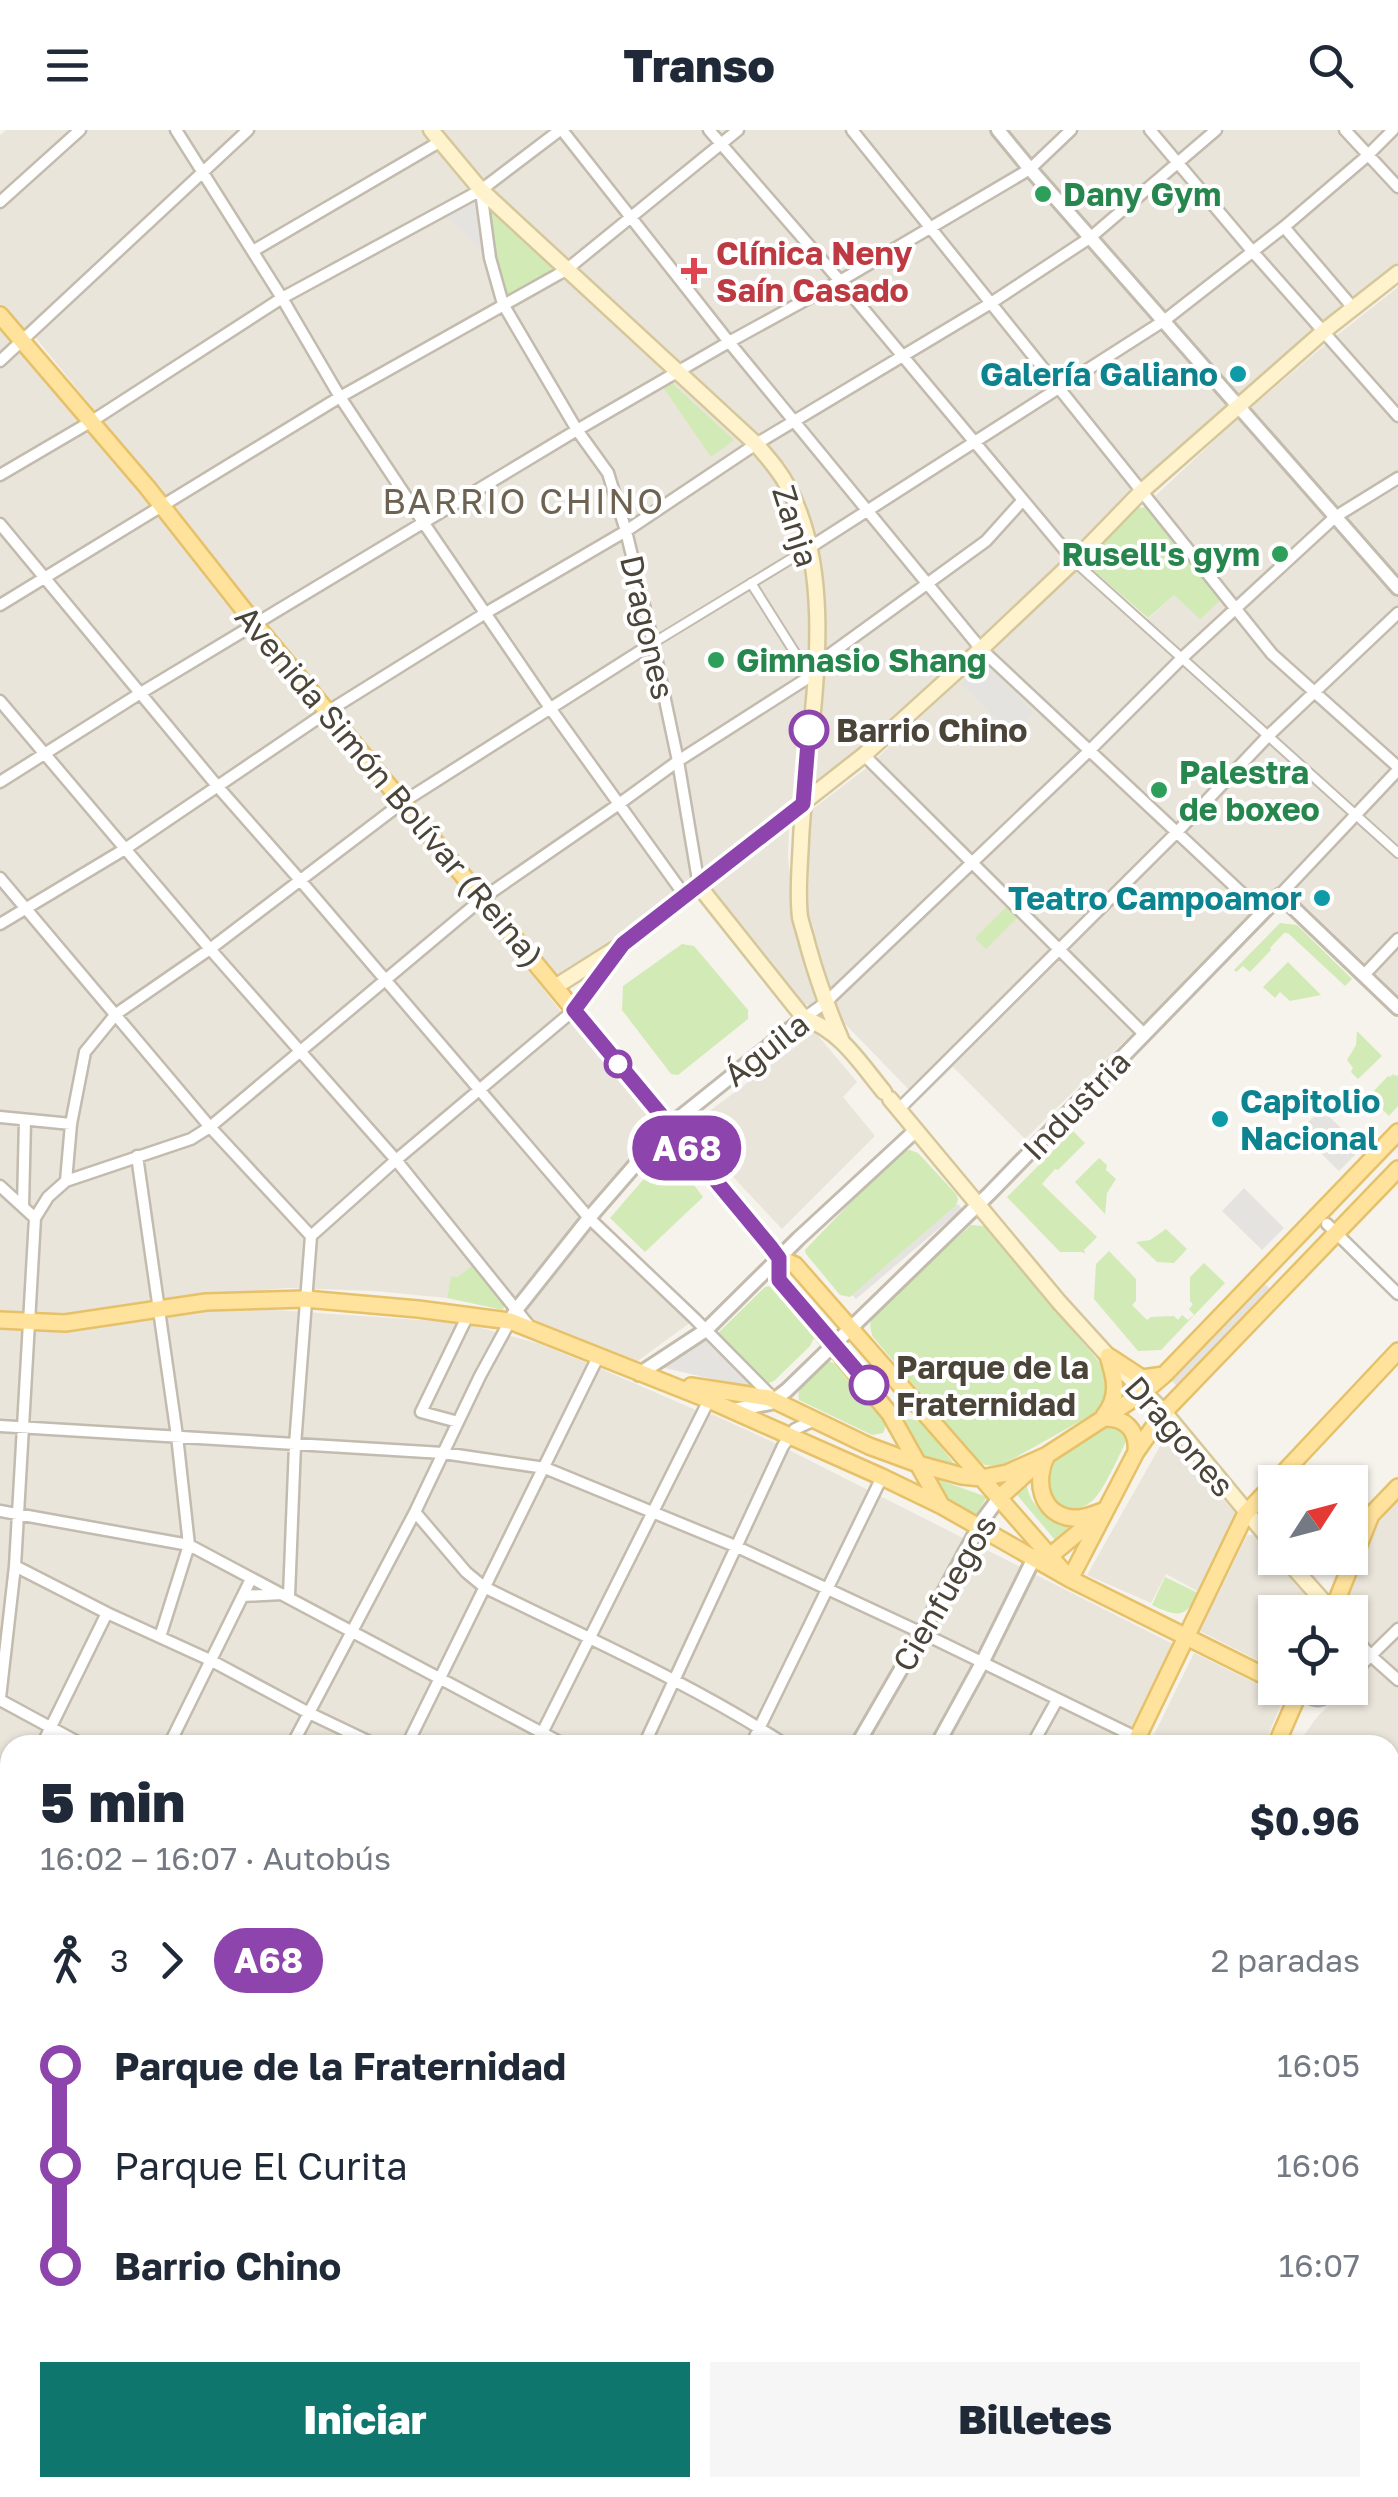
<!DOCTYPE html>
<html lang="es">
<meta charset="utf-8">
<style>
:root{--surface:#fff;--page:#f6f6f7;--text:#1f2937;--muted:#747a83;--accent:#0f766e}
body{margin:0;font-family:"Golos Text",sans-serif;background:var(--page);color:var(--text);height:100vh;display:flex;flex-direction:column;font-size:38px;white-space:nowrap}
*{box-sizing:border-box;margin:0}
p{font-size:32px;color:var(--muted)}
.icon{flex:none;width:55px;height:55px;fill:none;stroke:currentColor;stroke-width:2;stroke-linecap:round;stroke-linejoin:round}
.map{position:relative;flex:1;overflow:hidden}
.panel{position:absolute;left:0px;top:1605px;width:1400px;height:762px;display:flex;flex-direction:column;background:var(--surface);border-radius:30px 30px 0 0;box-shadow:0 2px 8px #0004}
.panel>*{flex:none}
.badge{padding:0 20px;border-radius:32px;font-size:35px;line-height:65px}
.needle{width:65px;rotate:54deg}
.buttons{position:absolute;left:1258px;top:1335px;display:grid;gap:20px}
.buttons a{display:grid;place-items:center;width:110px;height:110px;border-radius:0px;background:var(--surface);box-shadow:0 2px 8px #0004;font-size:50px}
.map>.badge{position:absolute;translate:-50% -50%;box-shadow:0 0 0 5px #fff}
.legs{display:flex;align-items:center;gap:15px;height:110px;padding:0 40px;font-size:32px}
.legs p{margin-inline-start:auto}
.headline{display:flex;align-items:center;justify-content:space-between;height:170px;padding:0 40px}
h1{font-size:55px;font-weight:800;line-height:75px}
.button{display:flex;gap:20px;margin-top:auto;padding:20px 40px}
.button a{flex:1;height:115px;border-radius:0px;background:var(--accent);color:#fff;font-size:40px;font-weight:800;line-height:115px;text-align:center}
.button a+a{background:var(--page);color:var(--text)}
ul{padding:0 40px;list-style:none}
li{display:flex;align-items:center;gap:35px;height:100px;font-size:38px}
li i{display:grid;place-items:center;width:15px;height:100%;margin:0 12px;background:currentColor}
li i::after{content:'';width:25px;height:25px;margin:-12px;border:8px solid;border-radius:50%;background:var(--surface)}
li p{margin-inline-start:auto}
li:first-child i{background:linear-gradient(#0000 50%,currentColor 0)}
li:last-child i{background:linear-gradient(currentColor 50%,#0000 0)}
header{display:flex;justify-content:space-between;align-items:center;height:130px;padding:0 40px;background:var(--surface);font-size:45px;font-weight:800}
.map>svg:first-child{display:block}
.residential{fill:#eae5da}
.industrial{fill:#e6e2dd}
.green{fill:#d2eab5}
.parking{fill:#e5e3e0}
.water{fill:#a9d4f2}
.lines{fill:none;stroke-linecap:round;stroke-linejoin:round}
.pedestrian-casing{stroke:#c2bbae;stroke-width:12}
.minor-casing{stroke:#c2bbae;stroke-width:15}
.tertiary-casing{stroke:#c2bbae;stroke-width:18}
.secondary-casing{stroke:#d6c79b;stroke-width:19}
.primary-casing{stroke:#e6c16a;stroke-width:20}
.pedestrian{stroke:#fff;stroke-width:8}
.minor{stroke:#fff;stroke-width:10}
.tertiary{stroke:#fff;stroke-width:12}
.secondary{stroke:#fff3cd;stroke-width:14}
.primary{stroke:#ffe39c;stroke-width:15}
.rail-casing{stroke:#9a9a9a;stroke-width:6}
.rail{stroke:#fff;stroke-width:2.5;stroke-dasharray:8;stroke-linecap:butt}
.line-1-casing{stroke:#fff;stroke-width:22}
.line-1{stroke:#8e44ad;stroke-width:15}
.leisure-dot{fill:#2e9e5b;stroke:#fff;stroke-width:4}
.health-dot{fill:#e0444e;stroke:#fff;stroke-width:4}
.culture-dot{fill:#0f9aa8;stroke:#fff;stroke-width:4}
.stop-1-dot{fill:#fff;stroke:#8e44ad;stroke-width:5}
.labels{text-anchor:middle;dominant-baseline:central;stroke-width:8;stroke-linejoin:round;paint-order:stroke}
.leisure-label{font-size:32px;font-weight:bold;fill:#27864d;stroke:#fff;text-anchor:start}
.health-label{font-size:32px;font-weight:bold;fill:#be3a42;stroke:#fff;text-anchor:start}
.culture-label{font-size:32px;font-weight:bold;fill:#0d838f;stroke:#fff;text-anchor:end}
.street-label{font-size:32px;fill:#4b4439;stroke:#fff}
.stop-label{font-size:32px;font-weight:bold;fill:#4b4439;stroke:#fff;text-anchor:start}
.neighbourhood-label{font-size:35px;letter-spacing:2.5px;fill:#6e6250;stroke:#fff}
</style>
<header><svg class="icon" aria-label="menu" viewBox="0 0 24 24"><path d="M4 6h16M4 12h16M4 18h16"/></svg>Transo<svg class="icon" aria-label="search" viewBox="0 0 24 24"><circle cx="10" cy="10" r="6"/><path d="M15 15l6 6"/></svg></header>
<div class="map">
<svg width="1398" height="2367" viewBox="0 0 1398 2367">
<rect width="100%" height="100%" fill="#f6f3ec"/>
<path class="residential" d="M6,0H242L27,205L0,174V5Z
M255,0H1398V143L1324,201L864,625L598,827L558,851L35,207Z
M1398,157V865L1283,755L1025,1009L953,937L919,970L845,894L827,858L808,782L810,681L865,639L1078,440L1140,496L1174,465L1200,488L1229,461L1153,368L1233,293L1327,213Z
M0,199L89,301L317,583L480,778L562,883L605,932L658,1000L582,1084L691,1192L635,1233L534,1195L505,1173L458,1147L451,1146L447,1168L375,1161L288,1158L197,1166L61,1186L0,1181Z
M789,697L788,728L791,753L792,791L818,867V871L813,877L805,874L712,757Z
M815,902L857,952L843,967L875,1006L782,1099L687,998Z
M234,1177L463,1193L540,1214L597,1237L698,1281L714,1285L773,1312L1173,1514L1126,1615H10V1704L0,1699V1197L61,1201L145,1191Z
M1163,1311L1202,1346L1237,1385L1199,1462L1166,1444L1151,1473L1087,1445Z
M1398,1367V2367H991L993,2358H1390V1615H1297L1317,1587L1346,1558H1350V1554L1376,1527L1350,1496V1482H1338L1374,1391Z
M1247,1405H1255L1320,1482H1275V1539L1200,1501Z
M1194,1523L1284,1567L1264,1615H1149Z
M0,1723L10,1728V1835L0,1830Z"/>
<path class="industrial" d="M0,1849L10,1854V2167L0,2188Z"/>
<path class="green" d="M481,60L566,140L503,174Z
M671,252L734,310L711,327L663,257Z
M1147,377L1222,469L1200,489L1174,465L1148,488L1086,434L1087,427L1137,378Z
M1007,776L1018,787L986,819L975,808Z
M1280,793L1297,795L1352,849L1345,856L1288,803H1284L1270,818L1271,820L1250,842L1243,836L1236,842L1234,840Z
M682,814L694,816L748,880V889L678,945L671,944L622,880L623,856Z
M1288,832L1321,865L1290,871L1280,862L1275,868L1263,857Z
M1357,901L1382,926L1358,949L1351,942L1353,938L1347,930L1356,915Z
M1393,944L1396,946L1398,945V976L1389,986L1369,966L1388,946L1390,947Z
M1073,1001L1085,1013L1058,1040L1055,1039L1042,1054L1097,1107L1084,1120L1085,1124L1082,1122H1060L1007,1067Z
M910,1020L918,1023L956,1064L958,1069L956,1076L850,1167L840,1165L806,1124L805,1120L895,1026L902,1021Z
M668,1021L703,1067L645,1122L610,1088Z
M1099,1028L1107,1035L1106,1040L1116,1049L1107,1063L1105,1084L1075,1052Z
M971,1095L984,1096L1106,1240L1110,1262L1102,1279L1000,1336L985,1335L978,1331L873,1207C870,1199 869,1193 873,1185Z
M1166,1099L1187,1119L1174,1133L1157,1132L1136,1112L1150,1110Z
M1109,1121L1136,1149V1171L1132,1175L1147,1190L1151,1187L1174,1186L1178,1190L1182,1185L1188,1190L1194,1185L1189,1179L1193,1174L1190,1171V1147L1204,1133L1225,1153L1161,1220L1138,1221L1094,1169L1096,1134Z
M473,1135L505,1173L503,1180L447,1168L451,1146L458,1147Z
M770,1156L776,1158L814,1208L810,1216L774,1251L766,1254L718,1208V1203L765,1157Z
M828,1231L839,1235L884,1286L887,1293L883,1303L872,1305L799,1270C795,1255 815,1238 828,1231Z
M909,1289L919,1291L925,1296L955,1335L926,1331L920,1326L901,1291Z
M1113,1294H1117L1127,1305V1309C1120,1324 1103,1362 1092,1371C1064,1395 1032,1356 1051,1330Z
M934,1348L987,1367L976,1385L937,1362Z
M1026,1350C1028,1376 1048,1391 1073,1393L1055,1410L1012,1359Z
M1165,1447L1198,1463C1186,1490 1175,1486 1152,1475Z"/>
<path class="parking" d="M481,60L490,128L441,81Z
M984,531L1034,582L1011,605L961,554Z
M1321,979L1362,1018L1339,1041L1299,1002Z
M1244,1058L1284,1098L1262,1120L1222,1081Z
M958,1074L962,1079L856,1169L852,1165Z
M1263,1152L1271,1160L1177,1256L1169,1248Z
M706,1200L768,1262L652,1235Z"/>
<path class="water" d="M0,2321L10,2324V2358H112L142,2367H0Z"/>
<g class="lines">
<defs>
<path id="pedestrian" d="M1074,431L1398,723
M751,453L809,545
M653,513L809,418"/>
<path id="minor" d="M176,0L282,168L340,267L423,392L550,578L685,766
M562,0L729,212L981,519L1263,783
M709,0L840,151L1074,431
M852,0L1272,524L1398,637
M1150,0L1253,122L1398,286
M1345,0L1398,57
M481,61L490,128L503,174L577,300L608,343L626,401L653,513L678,631L699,756
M0,72L80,0
M1284,97L1354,179
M253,121L441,11
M0,231L248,0
M0,345L92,291L282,168L481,60L560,0
M0,394L218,657L300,750L589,1088L694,1188L774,1269
M809,418L1165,190L1284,97L1367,26L1393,0
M0,475L340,267L566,140L738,0
M818,533L986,411L1022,371
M0,571L210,819L396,1030L530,1197
M864,625L1144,904
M0,652L139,564L577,300L729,212L840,151L1030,39L1071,0
M0,748L210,997L311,1106
M1280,765L1398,640
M0,794L125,719L327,582L484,484L626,401L756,314L991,173L1091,107L1216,0
M1364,845L1398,809
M804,888L825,873L1089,621L1182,528L1335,387L1398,348
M898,980L1176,703L1268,606L1398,483
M0,987L71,994
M137,1026L177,1306L189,1415L160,1507
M66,1051L191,1009L210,997L483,768L619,674L678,631L817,542
M0,1056L35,1088
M23,1077L25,990
M1327,1094L1398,1164
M458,1292L421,1282L468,1185
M0,1296L443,1323L545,1338L735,1416L922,1503L1152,1615
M0,1381L189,1415L565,1615
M415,1382L466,1442L484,1457C585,1507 691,1553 786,1615
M15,1436L107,1483L210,1530L309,1583L376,1615
M243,1466L282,1464
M289,1466L295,1315L311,1106L396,1030L574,880
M1350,1502L1371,1526L1398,1550
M1350,1546L1398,1499
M1299,1563C1319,1573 1321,1573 1338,1558
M0,1568L15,1436L35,1088L48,1067L66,1051L71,994L85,922L116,884L210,819L403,672L653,513
M0,1570L83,1615
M42,1615L107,1483
M169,1615L251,1449
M292,1615L415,1382L480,1246L510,1191
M407,1615L598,1227
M536,1615L709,1270
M644,1615L783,1316L795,1299L815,1290
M751,1615L882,1347
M1032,1615L1057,1570
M0,1692L10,1674
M1390,1745L1398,1751
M1390,1815L1398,1805
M0,1840L10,1844
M1390,1850L1398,1858
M1390,1940L1398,1930
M1390,2056L1398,2064
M1390,2158L1398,2166
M0,2211L10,2190
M0,2239L10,2242
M1390,2243L1398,2233
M1390,2282L1398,2289
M1074,2358L1085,2367
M1187,2358L1198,2367
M1046,2367L1054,2358
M1292,2367L1300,2358"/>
<path id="tertiary" d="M998,0L1030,39L1398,458
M510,1191L516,1180L589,1088L669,996L804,888
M639,1244L706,1200L798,1109L915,1001
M734,1280L770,1273L787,1260L990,1063L1280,765L1398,878
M857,1615L922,1503L982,1391L999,1368
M937,1615L982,1533L1034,1428
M0,1711L10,1716"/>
<path id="secondary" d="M431,0L481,60L756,314C768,328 780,341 788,357C842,458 806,602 801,710C800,735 797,762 800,787C802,796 806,807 808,816C817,848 828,879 841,909
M699,756L804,888C841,901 860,933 884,962
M555,857L623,814L864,625L981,519L1074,431L1142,361L1324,201L1398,143
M574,880L616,822
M890,969L1059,1172L1108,1226L1164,1282L1275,1416
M1285,1428L1332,1481"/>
<path id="primary" d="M0,185L147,357L255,494L779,1128L795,1135L1070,1449
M779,1128V1150L890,1284L941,1375
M0,1190L65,1193L206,1172L305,1169L418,1179L510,1191L709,1270L882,1347L942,1376L1070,1449L1275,1551
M1110,1227L1142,1248L1164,1245
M691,1256L769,1268L869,1316L918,1334L962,1346L981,1348L1007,1343L1047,1325L1144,1262L1164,1245L1398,1002
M1104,1286C1120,1266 1115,1248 1108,1226
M1103,1288C1125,1287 1138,1300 1136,1322
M1047,1325C1034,1350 1040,1385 1073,1388C1084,1389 1095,1384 1105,1380
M1275,1352L1398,1221
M999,1368L1032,1338
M1050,1426L1097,1387
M1070,1449L1136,1322L1164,1282L1398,1039
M1332,1482L1371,1385L1398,1357
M1134,1615L1246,1383L1275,1353
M1276,1615L1301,1558
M0,2281L10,2284
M226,2358L257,2367
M974,2367L977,2358"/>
</defs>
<use href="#pedestrian" class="pedestrian-casing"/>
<use href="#minor" class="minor-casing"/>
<use href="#tertiary" class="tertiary-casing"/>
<use href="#secondary" class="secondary-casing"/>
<use href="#primary" class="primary-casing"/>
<use href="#pedestrian" class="pedestrian"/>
<use href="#minor" class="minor"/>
<use href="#tertiary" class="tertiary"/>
<use href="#secondary" class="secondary"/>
<use href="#primary" class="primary"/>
<defs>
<path id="rail" d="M0,2260L10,2264
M376,2358L431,2367
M447,2358L467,2367
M505,2358L529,2367"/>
</defs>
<use href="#rail" class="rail-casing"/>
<use href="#rail" class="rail"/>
</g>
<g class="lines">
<defs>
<path id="line-1" d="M809,600L803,674L623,814L574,880L770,1116L779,1128V1150L869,1255"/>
</defs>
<use href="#line-1" class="line-1-casing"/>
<use href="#line-1" class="line-1"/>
</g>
<g class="leisure-dot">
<circle cx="1043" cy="64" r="10"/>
<circle cx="1280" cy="424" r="10"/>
<circle cx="716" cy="530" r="10"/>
<circle cx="1159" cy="660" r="10"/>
</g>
<path class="health-dot" d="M689 126h10v10h10v10h-10v10h-10v-10h-10v-10h10z"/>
<g class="culture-dot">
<circle cx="1238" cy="244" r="10"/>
<circle cx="1322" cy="768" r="10"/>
<circle cx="1220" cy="989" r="10"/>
</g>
<g class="stop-1-dot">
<circle cx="809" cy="600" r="18"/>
<circle cx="618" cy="934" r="12"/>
<circle cx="869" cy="1255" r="18"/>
</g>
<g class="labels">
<g class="leisure-label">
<text x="1063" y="64">Dany Gym</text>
<text x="1260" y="424" text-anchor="end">Rusell's gym</text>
<text x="736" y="530">Gimnasio Shang</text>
<text x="1179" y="642">Palestra<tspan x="1179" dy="37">de boxeo</tspan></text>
</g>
<g class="health-label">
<text x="716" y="123">Clínica Neny<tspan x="716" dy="37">Saín Casado</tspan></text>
</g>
<g class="culture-label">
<text x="1218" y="244">Galería Galiano</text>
<text x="1302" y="768">Teatro Campoamor</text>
<text x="1240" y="971" text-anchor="start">Capitolio<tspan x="1240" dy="37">Nacional</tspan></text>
</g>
<g class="street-label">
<text transform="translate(796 396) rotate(72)">Zanja</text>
<text transform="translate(648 497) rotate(77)">Dragones</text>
<text transform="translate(390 656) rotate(50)">Avenida Simón Bolívar (Reina)</text>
<text transform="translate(766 919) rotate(-38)">Águila</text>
<text transform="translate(1076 975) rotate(-46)">Industria</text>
<text transform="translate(1180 1306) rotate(49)">Dragones</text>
<text transform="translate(944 1463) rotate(-60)">Cienfuegos</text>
</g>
<g class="stop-label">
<text x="836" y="600">Barrio Chino</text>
<text x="896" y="1237">Parque de la<tspan x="896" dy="37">Fraternidad</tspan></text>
</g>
<g class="neighbourhood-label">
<text x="524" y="371">BARRIO CHINO</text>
</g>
</g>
</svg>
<div class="buttons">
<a><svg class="needle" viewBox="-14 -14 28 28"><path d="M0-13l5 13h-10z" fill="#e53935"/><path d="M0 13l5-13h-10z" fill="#747a83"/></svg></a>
<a><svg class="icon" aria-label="locate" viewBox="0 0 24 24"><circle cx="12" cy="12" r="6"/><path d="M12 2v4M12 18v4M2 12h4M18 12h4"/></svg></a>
</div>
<b class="badge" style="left:687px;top:1018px;background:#8e44ad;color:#fff">A68</b>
<section class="panel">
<div class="headline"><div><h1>5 min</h1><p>16:02 – 16:07 · Autobús</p></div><b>$0.96</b></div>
<div class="legs"><svg class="icon" aria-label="walk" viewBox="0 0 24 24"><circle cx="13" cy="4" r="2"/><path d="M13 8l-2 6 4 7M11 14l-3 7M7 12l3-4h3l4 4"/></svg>3<svg class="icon" aria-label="forward" viewBox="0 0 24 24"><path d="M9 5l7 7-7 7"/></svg><b class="badge" style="background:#8e44ad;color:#fff">A68</b><p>2 paradas</p></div>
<ul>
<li><i style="color:#8e44ad"></i><b>Parque de la Fraternidad</b><p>16:05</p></li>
<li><i style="color:#8e44ad"></i><span>Parque El Curita</span><p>16:06</p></li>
<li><i style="color:#8e44ad"></i><b>Barrio Chino</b><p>16:07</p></li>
</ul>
<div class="button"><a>Iniciar</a><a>Billetes</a></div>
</section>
</div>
